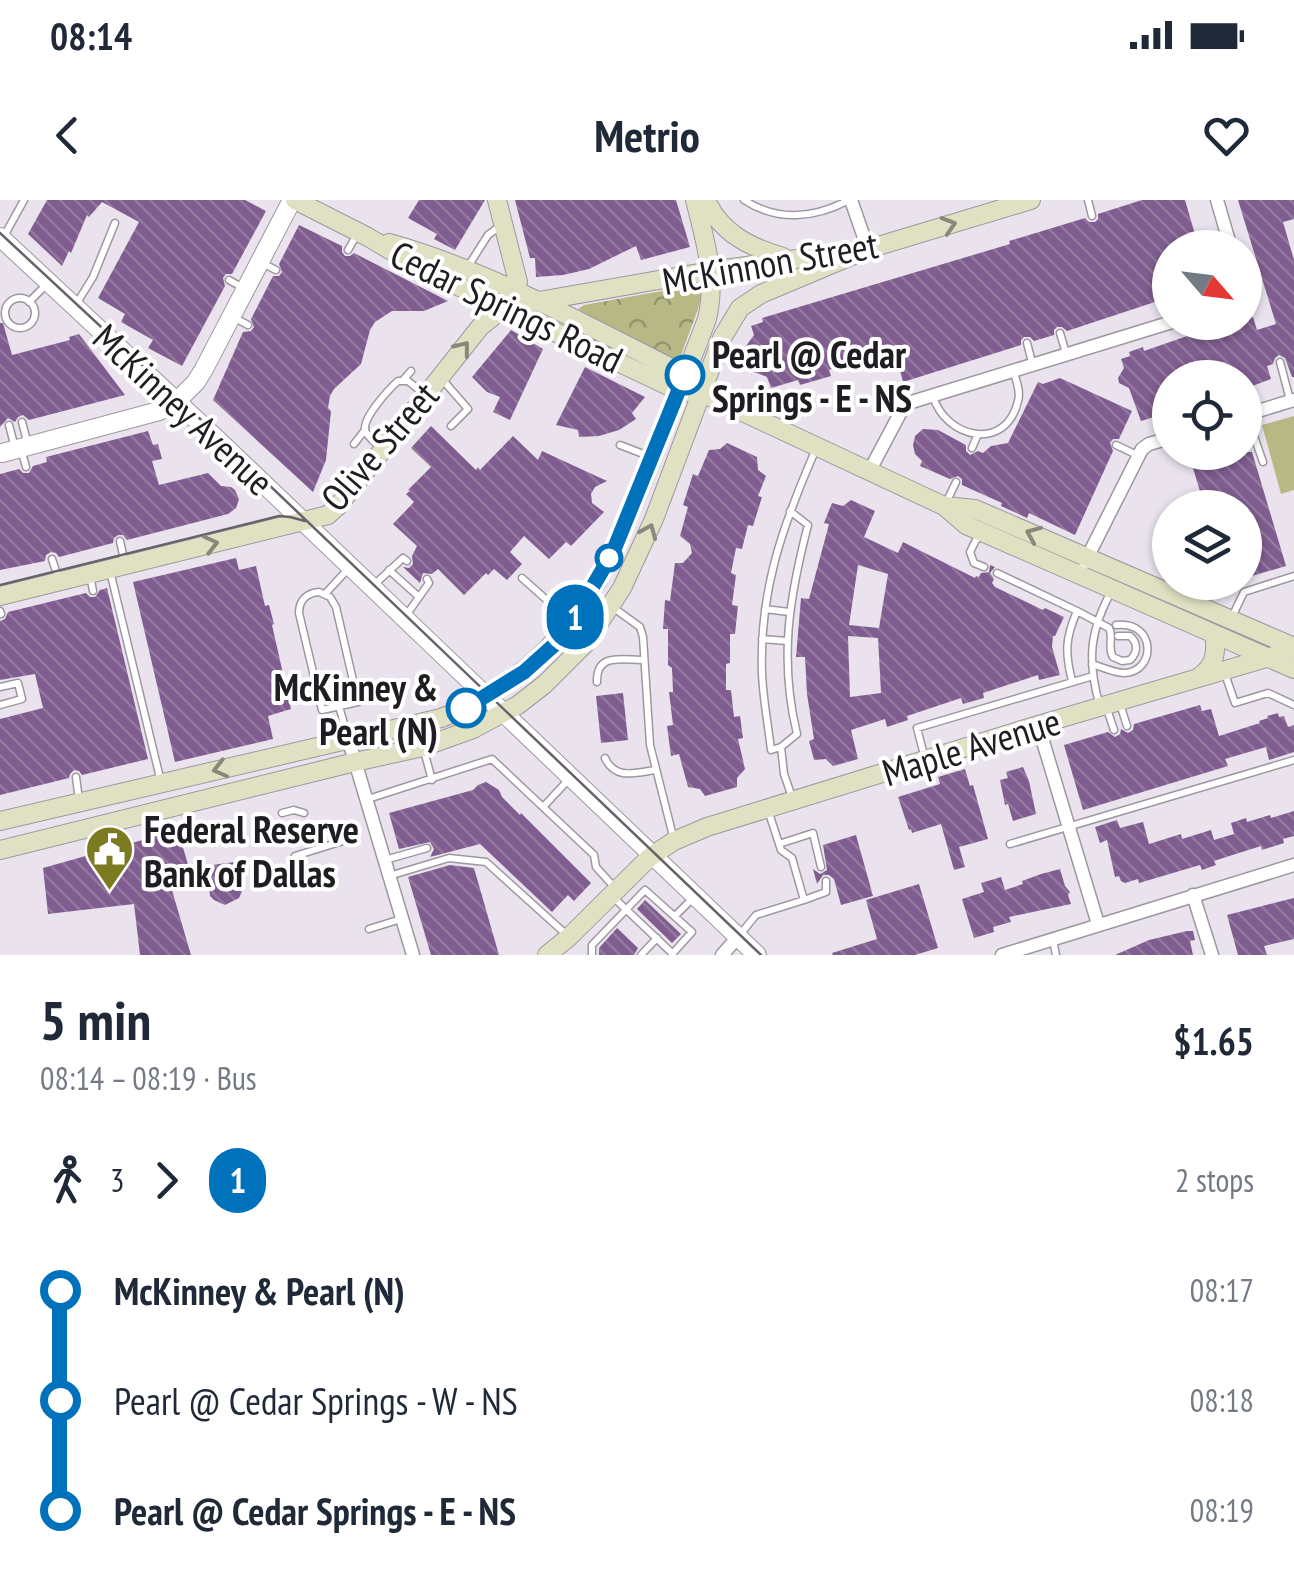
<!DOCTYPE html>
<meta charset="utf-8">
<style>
:root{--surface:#fff;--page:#f6f6f7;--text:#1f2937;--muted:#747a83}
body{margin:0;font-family:"PT Sans Narrow",sans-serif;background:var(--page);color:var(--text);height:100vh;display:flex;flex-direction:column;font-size:38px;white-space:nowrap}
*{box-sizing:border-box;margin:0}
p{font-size:32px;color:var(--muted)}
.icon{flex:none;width:55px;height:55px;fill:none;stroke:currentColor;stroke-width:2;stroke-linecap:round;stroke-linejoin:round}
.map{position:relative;height:755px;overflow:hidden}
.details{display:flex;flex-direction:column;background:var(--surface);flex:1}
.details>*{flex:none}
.badge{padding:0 20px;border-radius:32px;font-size:35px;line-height:65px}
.needle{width:65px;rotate:118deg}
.controls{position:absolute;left:1152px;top:30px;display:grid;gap:20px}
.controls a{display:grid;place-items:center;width:110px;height:110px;border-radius:50%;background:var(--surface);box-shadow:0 2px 8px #0004;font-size:50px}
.map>.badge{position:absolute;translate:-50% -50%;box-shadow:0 0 0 5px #fff}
.legs{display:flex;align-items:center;gap:15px;height:110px;padding:0 40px;font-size:32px}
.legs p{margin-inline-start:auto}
.summary{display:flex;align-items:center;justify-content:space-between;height:170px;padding:0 40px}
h1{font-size:55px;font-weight:600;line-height:75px}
ul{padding:0 40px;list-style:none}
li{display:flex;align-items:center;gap:35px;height:110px;font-size:38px}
li i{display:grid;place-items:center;width:15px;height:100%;margin:0 12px;background:currentColor}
li i::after{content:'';width:25px;height:25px;margin:-12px;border:8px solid;border-radius:50%;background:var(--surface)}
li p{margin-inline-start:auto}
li:first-child i{background:linear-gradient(#0000 50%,currentColor 0)}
li:last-child i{background:linear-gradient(currentColor 50%,#0000 0)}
.status{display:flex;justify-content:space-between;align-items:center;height:70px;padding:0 50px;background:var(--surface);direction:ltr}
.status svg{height:28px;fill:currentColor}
header{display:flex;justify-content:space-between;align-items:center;height:130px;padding:0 40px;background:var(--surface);font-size:45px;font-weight:600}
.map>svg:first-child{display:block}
.grass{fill:#b7b884}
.park{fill:url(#park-crowns)}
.building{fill:url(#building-back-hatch);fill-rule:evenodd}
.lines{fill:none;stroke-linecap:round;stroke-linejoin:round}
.service-casing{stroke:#9d97a0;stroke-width:9}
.minor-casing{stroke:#9d97a0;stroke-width:15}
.tertiary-casing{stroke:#9d97a0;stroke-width:20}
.secondary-casing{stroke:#9d97a0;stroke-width:20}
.service{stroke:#fff;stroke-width:6}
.minor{stroke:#fff;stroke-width:12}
.tertiary{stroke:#fff;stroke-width:18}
.secondary{stroke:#e0e0c3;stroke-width:18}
.tram{stroke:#67636a;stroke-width:2.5}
.oneway{stroke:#89887a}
.line-1-casing{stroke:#fff;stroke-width:22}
.line-1{stroke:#0072bc;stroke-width:15}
.stop-1-dot{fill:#fff;stroke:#0072bc;stroke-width:5}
.labels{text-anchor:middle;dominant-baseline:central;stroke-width:8;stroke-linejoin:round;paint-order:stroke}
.street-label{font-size:38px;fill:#1f1d21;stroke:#fff}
.stop-label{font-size:38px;font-weight:bold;fill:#1f1d21;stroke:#fff;text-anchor:start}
.poi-label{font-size:38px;font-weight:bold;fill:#1f1d21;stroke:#fff;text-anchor:start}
</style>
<div class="status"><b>08:14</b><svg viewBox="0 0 49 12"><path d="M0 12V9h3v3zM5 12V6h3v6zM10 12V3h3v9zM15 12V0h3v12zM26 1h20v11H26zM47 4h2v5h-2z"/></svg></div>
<header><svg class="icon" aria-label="back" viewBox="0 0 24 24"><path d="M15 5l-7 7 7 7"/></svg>Metrio<svg class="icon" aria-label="heart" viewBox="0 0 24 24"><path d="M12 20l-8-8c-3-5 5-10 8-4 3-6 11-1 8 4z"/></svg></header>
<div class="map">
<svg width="1294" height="755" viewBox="0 0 1294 755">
<defs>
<pattern id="park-crowns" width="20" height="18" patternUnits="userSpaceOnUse" patternTransform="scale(2.5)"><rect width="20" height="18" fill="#b7b884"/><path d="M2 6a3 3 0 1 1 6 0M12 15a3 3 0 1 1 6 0" fill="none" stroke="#94956c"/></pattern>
<pattern id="building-back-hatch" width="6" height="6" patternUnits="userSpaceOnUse" patternTransform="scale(2.5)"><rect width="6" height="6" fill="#805d90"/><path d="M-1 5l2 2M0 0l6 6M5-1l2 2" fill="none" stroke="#92799d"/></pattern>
</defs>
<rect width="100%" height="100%" fill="#eae3ee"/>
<path class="grass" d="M1294,216V290L1281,294L1262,225Z"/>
<path class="park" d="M701,84L703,88L698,109L680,158L676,161L638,145L578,109L584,105Z"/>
<path class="building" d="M47,0H245L266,11L232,74H226L223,78L225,86L182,166L148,148L153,140L121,122L125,114L98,98L139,22L102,2L89,17L87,15L71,53L69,51L62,66L28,34Z
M419,0H485L455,50L434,39L437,34L408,18Z
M515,0H676L690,47L641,60L636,46L589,69L563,75L536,77L535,58H530Z
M1142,0H1185L1199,48H1170V97L1067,131L1062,127H1057L1054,130V135L1034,141L1030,137H1024L1021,140V145L903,182L895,150L829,170L831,176L800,185L798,180L771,188L767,177L754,172L746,161V146L754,135L751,126L763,122L762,118L1010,44L1009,41L1085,18L1089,22H1095L1098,19V14Z
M1238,0H1294V19L1283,22L1294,60V177H1292L1285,158L1279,155L1275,158L1273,164L1267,166L1271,179L1247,188L1245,178H1170V212L1141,221L1129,188L1119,183L1118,178L1124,168L1121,159L1130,156L1129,152L1143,147L1144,151L1193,134V136L1218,128L1229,124L1228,122H1245V120L1253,117L1257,130L1276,124Z
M299,25L342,46V52L345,56H350L354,53L448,101L424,111H392L375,122L370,130L361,164L334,189L330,196L328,208L331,211L326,260L313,292L213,200L243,132L251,131L254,127L251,119L273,76H279L282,72L279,64Z
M0,123H3L12,155L70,140L69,137L79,134L125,195L29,220L23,215L18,217L15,222L8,218L0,227Z
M511,130L543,149L510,220L493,212L500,197L487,192L472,177Z
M585,167L645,197L632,213L636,219L619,230L599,236L579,237L578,230L556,225Z
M1060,178L1132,211L1119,239H1113L1110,243L1113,251L1075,335L1029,313L1027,318L1001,306L1002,303L962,285V279L958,276L950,279L920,266L922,261L915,254L913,245L915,236L923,229L938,230L966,245V251L970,255L978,251L983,253L991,246L1008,243L1038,182L1043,184Z
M431,226L476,270L478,267L480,270L513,236L538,260L542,251L607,281L595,287L591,294L592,303L604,312L571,346L566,342L549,359L524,336L510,352L522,364L507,380L494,369L488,375L486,373L464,395L438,369L432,374L423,373L420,383L403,367L409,368L413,364L412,356L417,346L393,324L414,302L406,294L410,291L408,290L431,267L411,248Z
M148,231L153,245L158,244L162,259L152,261L159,285L208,273L221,286L231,287L235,290L239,299L236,308L228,314L127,340L123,335H118L114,338L113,343L59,357L56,353L51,352L46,355L45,361L0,370V274L19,269L23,273H29L33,266L47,262L46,257Z
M727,243L757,257L758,270L766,276L758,296L762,297L753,326L748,325L742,349L736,348L731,373L736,375L732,405L738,406L735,434H730V463L726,464V490H731L734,517L740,516L743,538L738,539L745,569L737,578V587L705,596L700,589L688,587L679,554L671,556L667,526L673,525L669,492H673L672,468L668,465V429H663L665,400L670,401L675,363H683L692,353L690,344L680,336L688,307L683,305L693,274L698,276L709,250L720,249Z
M1209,252H1252L1286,366L1245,378V308H1205L1190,258Z
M851,300L875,311L864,337L898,353L903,342L975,378L976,376L979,377L981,373L989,372L990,365L995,367L990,373L994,379L992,383L995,387L1043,410L1045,408L1064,417L1055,436H1053L1052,447L1060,475L1039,480L1038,475L983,493L984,498L963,504L961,498L907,516L908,520L887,527L885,519L851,530L858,559L833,566L826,559L814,560L809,541L814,539L807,494L805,457H796L801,398L809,399L829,324L824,323L832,303L843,306ZM858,365L888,374L879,428L849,425ZM848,436L878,438L881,493L850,497Z
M236,358L239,370L256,366L265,406L269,405L274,424L272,425L291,509L268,516L273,539L175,562L133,382Z
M107,388L148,559L82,575L79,571L74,570L70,574L69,578L0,595V519L43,508L35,474L0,480V421L5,419L8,412L86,393L90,397H95L100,390Z
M623,493L628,540L601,543L596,496Z
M1200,505L1202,511L1211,509L1219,536L1260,523L1259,521L1268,518L1267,516L1278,513L1279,517L1284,516L1288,527L1294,525V552L1269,560L1266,547L1225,559L1228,566L1083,610L1064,545L1108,532L1115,537L1120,534L1121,529L1128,533L1133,530L1134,524Z
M1023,567L1029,581L1036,614L1013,621L1008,604L1005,605L1000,580L1008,578L1006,572Z
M965,569L970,586L973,585L988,639L959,647L965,667L954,670L941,624L912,633L911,629L909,630L898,597L940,584L938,577Z
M486,582L499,590L502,597L520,615L521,613L591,683L574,701L568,695L552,712L480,644L430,657L434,649L430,642L399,649L389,613L473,590L478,585Z
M1294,611V636L1283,639L1284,643L1262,650L1261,646L1220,659L1214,661L1216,665L1202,670L1200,665L1139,683L1138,679L1125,683L1121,681L1119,676L1115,677L1107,640L1100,643L1095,627L1117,620L1120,628L1143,622L1149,644L1181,634L1182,639L1211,630L1214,640L1234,634L1231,623L1246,618L1247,622L1270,615L1271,618Z
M178,630L189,668L235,662L236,677L243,675V689L239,698L225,705L214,700L210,696L208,675L169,680L191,755H140L134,704L48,714L43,668Z
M856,635L873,696L841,705L834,679L829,675H823L817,684L813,669L820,674L827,670L823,645Z
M450,665L474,668L499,755H431L408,677Z
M1060,669L1065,686L1070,692L1068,695L1071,704L1009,717L1011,722L993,727L994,732L974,738L962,699L984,692L981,683L1001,677L1005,690L1023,684L1022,681L1041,674Z
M919,684L938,748L915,755H833L832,753L877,739L866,700Z
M1294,698V739L1264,746L1267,755H1238L1227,715Z
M645,700L681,734L672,743L637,709Z
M617,728L638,748L634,755H599V748Z
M1187,731H1193L1195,740L1190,741L1193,755H1115L1149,740Z"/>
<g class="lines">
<defs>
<path id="service" d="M744,0C778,22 815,18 849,0
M1088,0L1092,16
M3,38L24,0
M348,50L358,33
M262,63L276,70
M467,68L488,35L499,27
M229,80L245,89
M5 113a15 15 0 1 1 30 0a15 15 0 1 1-30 0Z
M29,102L48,83
M75,106L93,77L115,23
M233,117L248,125
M1060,133L1066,153
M1027,143L1032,162
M1280,162L1290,200
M441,178L468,209L451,226
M404,179L411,171
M933,196C945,238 1006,253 1018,201C1021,192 1016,179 1013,170
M1247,216L1263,262
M22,222L28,245
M9,225L15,248
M354,244L365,230
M620,245L651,257
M1116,245L1137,255
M972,248L978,234
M21,249L26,267
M382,249C376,243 367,237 365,230C363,217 389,189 398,181H408L424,194
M945,305L956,282
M983,336L976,340L970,352L974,363L984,367
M120,341L125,364
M52,359L58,377
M389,370L419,397
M110,371L161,582
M997,373L1077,411
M90,375L93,391
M522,378L567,418
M375,384L403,358L407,361
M319,392L330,397L336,407L358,502L322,510L299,413C299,400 307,393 319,392Z
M325,394L348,369
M611,406L640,427L643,437L650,545L674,640
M765,409L789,412
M0,411L1,414
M405,417L429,383L427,379
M1231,419L1244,392L1294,376
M762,439L787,441
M1092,464C1102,467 1114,473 1124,473C1157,472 1156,420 1116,425
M1224,471L1235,503L1268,493L1294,505
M1072,481C1065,453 1065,439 1077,411L1109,428C1114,438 1107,447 1113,457L1122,461L1130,460C1138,452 1138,443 1130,436H1118
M597,482C596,452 623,460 644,460
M0,487L18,483L22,499L0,505
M1099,503C1087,459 1090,430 1112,390
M1120,504L1127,526
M339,506L348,538
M1106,506L1114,530
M423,547L432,580
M781,547L797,534C779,460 789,398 808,325L790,311
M605,558C615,580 635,573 655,570
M925,559L917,528L1093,476
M76,577L79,600
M368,599L492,559L594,655L596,667L616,689
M793,600L784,574L781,547L771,550C768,524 763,499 762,473C759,391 783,325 815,251
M544,606L571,577
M282,613L294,610L304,613
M779,644L813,633L821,667
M1010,644L1294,560
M295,656L343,641
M385,660L427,648
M389,676L449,658L486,662L568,736
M613,697L673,754
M804,700L826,692V681
M675,716L694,697
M369,729L401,719
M738,737L756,715L804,700L792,658L781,650L768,610
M1053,740L1056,755
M592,755V745L645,690L692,732L673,753
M641,755L657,738"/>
<path id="minor" d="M851,0L868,49
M1217,0L1231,48
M1245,93L1247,101L1245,102
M1245,215L1294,200
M870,270L905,204L1172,122
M1085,362L1142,249L1149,244L1170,238
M1038,525L1098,724
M348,538L413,755
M1193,695L1212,755
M722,755L738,737
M1002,755L1294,665"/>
<path id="tertiary" d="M0,37L219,241L757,755
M2,253L159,211L179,199L196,182L204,169L292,0"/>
<path id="secondary" d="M295,0L368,37L422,69L679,191L702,193L944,306L966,325L1294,469
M706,0C721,33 749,47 783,57
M389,43C492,72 590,127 685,175L692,182
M505,107L710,71L868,49L1031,0
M945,306L975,309L1294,447
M0,396L328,315L338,306L480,127L505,107L518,82L497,0
M1199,477C1215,466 1217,452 1214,434
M0,621L441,518C463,510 482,499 502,486C583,433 613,355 648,269C668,219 688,169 707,119C717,77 705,41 695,0
M0,650L355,562L423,547L473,529L518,505L545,484L586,443L622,388L654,319L722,138L740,108L761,94L868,49
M547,755L569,737L650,657L674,641L707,627L1038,525L1294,450"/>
</defs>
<use href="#service" class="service-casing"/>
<use href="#minor" class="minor-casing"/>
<use href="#tertiary" class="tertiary-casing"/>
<use href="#secondary" class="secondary-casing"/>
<use href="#service" class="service"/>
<use href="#minor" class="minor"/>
<use href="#tertiary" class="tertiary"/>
<use href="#secondary" class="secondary"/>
<path class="tram" d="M0,33L197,216L761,755
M0,385L279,316L290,317L305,321"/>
</g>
<defs><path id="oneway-chevron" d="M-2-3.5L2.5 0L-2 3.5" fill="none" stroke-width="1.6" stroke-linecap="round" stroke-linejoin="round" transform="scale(2.5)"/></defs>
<g class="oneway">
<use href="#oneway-chevron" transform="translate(949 25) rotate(-17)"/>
<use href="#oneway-chevron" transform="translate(463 148) rotate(-52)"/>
<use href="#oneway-chevron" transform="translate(649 331) rotate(-67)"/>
<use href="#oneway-chevron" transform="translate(1033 334) rotate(-157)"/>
<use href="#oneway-chevron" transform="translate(211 344) rotate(-14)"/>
<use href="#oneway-chevron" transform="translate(220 569) rotate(166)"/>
</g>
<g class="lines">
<defs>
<path id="line-1" d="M466,508L524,472L553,446L572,422L613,352L685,175"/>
</defs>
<use href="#line-1" class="line-1-casing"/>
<use href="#line-1" class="line-1"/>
</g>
<defs>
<symbol id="civic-pin" viewBox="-11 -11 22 30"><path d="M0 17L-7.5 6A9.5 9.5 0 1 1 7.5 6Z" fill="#7c7b22" stroke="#fff"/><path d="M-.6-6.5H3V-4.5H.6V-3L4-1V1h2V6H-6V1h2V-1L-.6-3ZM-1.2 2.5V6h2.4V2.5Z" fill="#fff"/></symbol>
</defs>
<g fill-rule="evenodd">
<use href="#civic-pin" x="82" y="622" width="55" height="75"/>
</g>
<g class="stop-1-dot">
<circle cx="685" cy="175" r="18"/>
<circle cx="609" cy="358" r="12"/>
<circle cx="466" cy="508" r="18"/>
</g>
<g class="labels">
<g class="street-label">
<text transform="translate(770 62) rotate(-10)">McKinnon Street</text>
<text transform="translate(507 106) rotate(26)">Cedar Springs Road</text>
<text transform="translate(184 209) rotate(43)">McKinney Avenue</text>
<text transform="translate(379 246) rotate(-49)">Olive Street</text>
<text transform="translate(971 546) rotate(-17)">Maple Avenue</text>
</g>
<g class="stop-label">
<text x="712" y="153">Pearl @ Cedar<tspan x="712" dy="44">Springs - E - NS</tspan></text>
<text x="438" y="486" text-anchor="end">McKinney &amp;<tspan x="438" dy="44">Pearl (N)</tspan></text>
</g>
<g class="poi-label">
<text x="144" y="628">Federal Reserve<tspan x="144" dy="44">Bank of Dallas</tspan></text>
</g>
</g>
</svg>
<div class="controls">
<a><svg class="needle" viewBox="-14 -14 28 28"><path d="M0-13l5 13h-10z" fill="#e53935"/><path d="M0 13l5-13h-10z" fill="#747a83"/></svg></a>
<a><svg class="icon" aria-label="locate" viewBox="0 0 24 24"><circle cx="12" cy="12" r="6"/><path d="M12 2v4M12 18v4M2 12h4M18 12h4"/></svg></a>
<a><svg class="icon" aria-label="layers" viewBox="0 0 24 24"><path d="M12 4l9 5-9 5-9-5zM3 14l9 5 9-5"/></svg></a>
</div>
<b class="badge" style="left:575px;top:417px;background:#0072bc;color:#fff">1</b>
</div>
<section class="details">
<div class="summary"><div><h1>5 min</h1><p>08:14 – 08:19 · Bus</p></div><b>$1.65</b></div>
<div class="legs"><svg class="icon" aria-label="walk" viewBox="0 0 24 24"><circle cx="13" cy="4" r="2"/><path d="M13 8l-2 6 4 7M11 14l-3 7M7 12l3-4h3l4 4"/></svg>3<svg class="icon" aria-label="forward" viewBox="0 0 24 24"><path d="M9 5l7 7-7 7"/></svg><b class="badge" style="background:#0072bc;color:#fff">1</b><p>2 stops</p></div>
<ul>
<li><i style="color:#0072bc"></i><b>McKinney &amp; Pearl (N)</b><p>08:17</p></li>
<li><i style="color:#0072bc"></i><span>Pearl @ Cedar Springs - W - NS</span><p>08:18</p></li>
<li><i style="color:#0072bc"></i><b>Pearl @ Cedar Springs - E - NS</b><p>08:19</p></li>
</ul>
</section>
